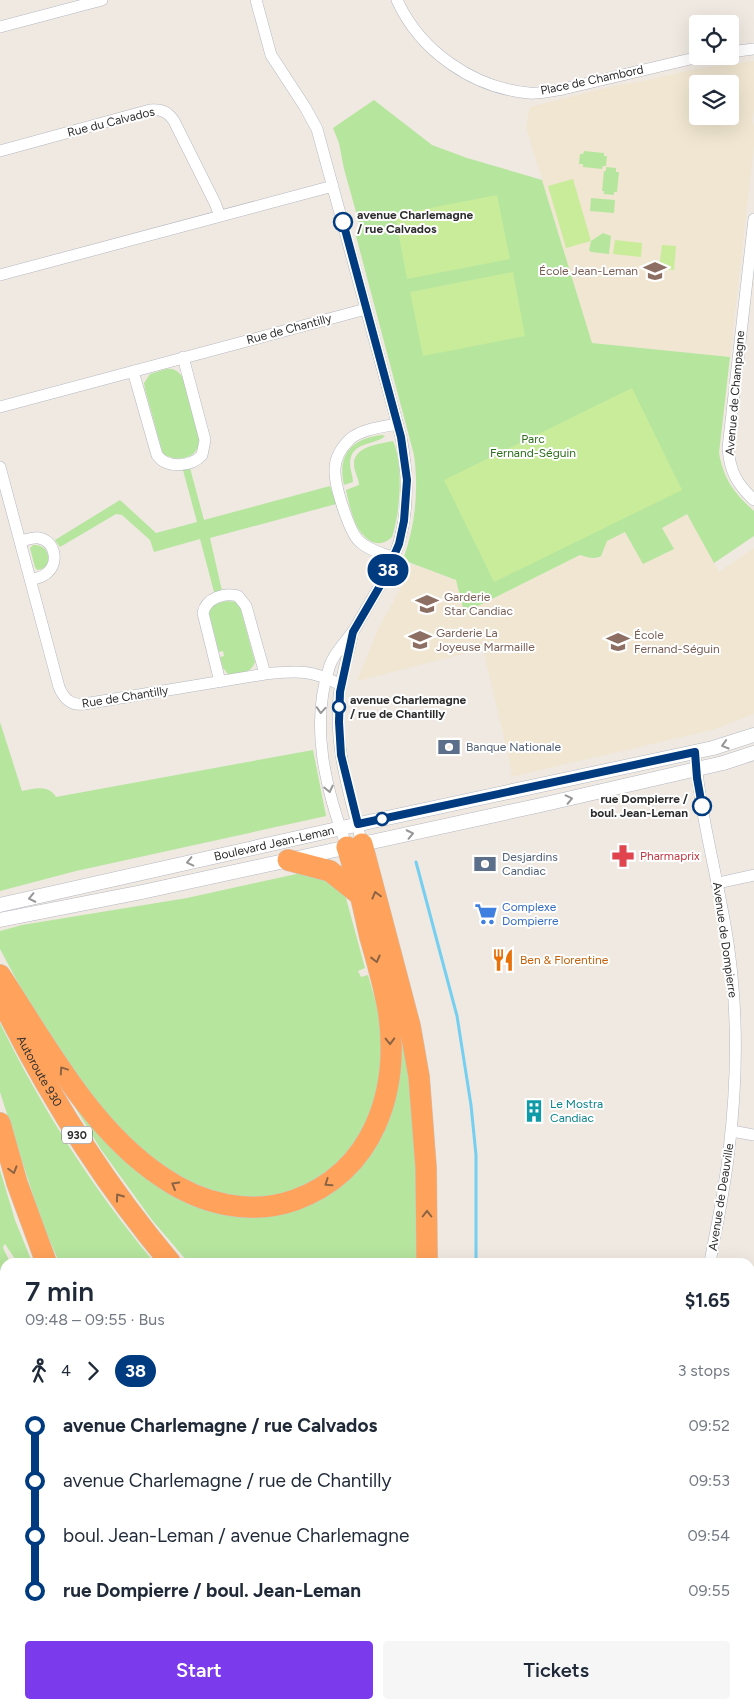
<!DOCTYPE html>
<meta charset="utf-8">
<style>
:root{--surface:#fff;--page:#f6f6f7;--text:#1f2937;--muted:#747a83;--accent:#7c3aed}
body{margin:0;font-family:Figtree,sans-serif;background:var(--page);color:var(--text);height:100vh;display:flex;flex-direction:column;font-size:19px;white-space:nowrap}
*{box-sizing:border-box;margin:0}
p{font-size:16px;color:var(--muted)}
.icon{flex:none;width:28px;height:28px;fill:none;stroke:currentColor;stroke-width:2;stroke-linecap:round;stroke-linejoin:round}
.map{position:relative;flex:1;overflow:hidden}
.sheet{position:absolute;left:0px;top:1258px;width:755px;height:451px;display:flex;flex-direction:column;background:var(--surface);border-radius:15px 15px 0 0;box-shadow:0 5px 20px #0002}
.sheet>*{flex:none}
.badge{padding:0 10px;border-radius:16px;font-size:18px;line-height:32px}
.fabs{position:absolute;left:689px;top:15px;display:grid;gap:10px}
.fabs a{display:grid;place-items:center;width:50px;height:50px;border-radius:5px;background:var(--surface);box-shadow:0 5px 20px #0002;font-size:25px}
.map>.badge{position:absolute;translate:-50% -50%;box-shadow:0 0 0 2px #fff}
.legs{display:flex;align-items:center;gap:8px;height:55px;padding:0 25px;font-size:16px}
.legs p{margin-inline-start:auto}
.head{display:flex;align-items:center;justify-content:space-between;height:85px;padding:0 25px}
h1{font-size:28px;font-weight:600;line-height:38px}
.action{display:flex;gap:10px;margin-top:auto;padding:10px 25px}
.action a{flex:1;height:58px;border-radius:5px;background:var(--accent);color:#fff;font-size:20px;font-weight:600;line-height:58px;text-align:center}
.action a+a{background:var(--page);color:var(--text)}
ul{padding:0 25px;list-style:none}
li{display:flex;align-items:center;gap:18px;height:55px;font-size:19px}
li i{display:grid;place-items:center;width:8px;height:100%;margin:0 6px;background:currentColor}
li i::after{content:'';width:12px;height:12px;margin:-6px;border:4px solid;border-radius:50%;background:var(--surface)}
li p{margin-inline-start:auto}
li:first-child i{background:linear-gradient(#0000 50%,currentColor 0)}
li:last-child i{background:linear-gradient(currentColor 50%,#0000 0)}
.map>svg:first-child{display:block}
.education{fill:#f0e6d1;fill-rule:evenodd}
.green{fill:#b6e59e}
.pitch{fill:#c9ec9a}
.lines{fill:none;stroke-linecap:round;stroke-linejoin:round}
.stream{stroke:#75cff0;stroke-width:3}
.minor-casing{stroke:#b4b7c1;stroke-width:12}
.tertiary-casing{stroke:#b4b7c1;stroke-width:15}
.motorway-casing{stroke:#c9c9c9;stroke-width:22}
.minor{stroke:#fff;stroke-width:11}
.tertiary{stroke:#fff;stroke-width:14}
.motorway{stroke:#ffa35c;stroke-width:21}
.oneway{stroke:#969696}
.oneway2{stroke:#8c6343}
.line-1-casing{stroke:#fff;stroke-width:11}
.line-1{stroke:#003b80;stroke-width:8}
.stop-1-dot{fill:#fff;stroke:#003b80;stroke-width:2.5}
.labels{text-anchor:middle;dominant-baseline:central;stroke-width:4;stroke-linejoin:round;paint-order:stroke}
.shield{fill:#fff;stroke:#6d6d6d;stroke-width:1}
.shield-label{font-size:11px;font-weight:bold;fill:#2e2e2e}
.street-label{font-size:12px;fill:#2e2e2e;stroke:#fff}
.stop-label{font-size:12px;font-weight:bold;fill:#2e2e2e;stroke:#fff;text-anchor:start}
.education-label{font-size:12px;fill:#785e54;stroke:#fff;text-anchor:start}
.park-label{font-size:12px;fill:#2c6e1b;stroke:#fff}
.service-label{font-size:12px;fill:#4e5e75;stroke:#fff;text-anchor:start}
.health-label{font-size:12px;fill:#be3a42;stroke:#fff;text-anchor:start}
.shop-label{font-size:12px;fill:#366cbe;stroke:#fff;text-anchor:start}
.food-label{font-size:12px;fill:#c56008;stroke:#fff;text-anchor:start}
.culture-label{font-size:12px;fill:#0d838f;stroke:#fff;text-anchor:start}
</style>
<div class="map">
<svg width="754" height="1708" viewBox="0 0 754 1708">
<rect width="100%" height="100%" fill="#efe9e1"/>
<path class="education" d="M754,61V109L752,121L754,126V145L730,357L592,343L526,127L530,107L614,86L643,81L691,70ZM698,84H730V116H698Z
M687,514L719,572L754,548V714L712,730L510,777L512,772L483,649L357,681L379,627L405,581L412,564L456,580L465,611L474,608L580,555L596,559L599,558L601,556L606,541L626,532L643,563L674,549L662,528Z"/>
<path class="green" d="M374,100L432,145L467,158L542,180L592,343L730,357L719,453C724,480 734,493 754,511V536L714,563L687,514L662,528L674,549L643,564L625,532L607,541L601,556C594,560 587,557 580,555L474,608L464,611L456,580L403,560C415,526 419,492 414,455L356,236L362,233L344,169L339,143L333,128Z
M584,151L604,153V156H607L606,166H603L602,169L583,167V164H579L580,154H583Z
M606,167L616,168V172H619L617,192H614V195L604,194V191H602L604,171H606Z
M591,198L615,200L614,213L590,211Z
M603,233L611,236L609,254L591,252L589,250L591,241Z
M166,369C174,368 178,371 183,378L199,437C201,459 178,463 163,454L145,389L144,383L150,374Z
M382,435L385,436C374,446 351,441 350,463C350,470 353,476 353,482L344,485C337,455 352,438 382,435Z
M393,441C404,464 400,514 392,537C377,552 361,537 355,522C351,512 348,500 346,490L359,485C359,478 354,472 354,465C353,446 380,444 393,441Z
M190,468L204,520L330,486L336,504L210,538L222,591L214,592L200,539L154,552L150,540L122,515L116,514L60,547L55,540L120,500L156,533L197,522L183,470Z
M33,545C45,544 51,554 47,565L42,569L37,570L35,567L30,548Z
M227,601L237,602L240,607L255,662C251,674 239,674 228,674L223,668L220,657L224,656L223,651L219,652L209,613C211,604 219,603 227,601Z
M0,722L22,791C34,789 48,784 56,797L313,750L326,816L76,871L0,891Z
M301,873C318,873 337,884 346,898L365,968L358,971L361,977L368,975L380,1017L382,1035L379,1093L358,1144L325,1177L272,1199L211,1195L153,1162L93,1100L35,1013L15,977L0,949V931L22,925L187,898Z
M0,1023C42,1109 93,1189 154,1262H59L42,1223L0,1092Z
M396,1024L411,1054L421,1262H188L152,1220L100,1148L51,1068L98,1127L231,1213L353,1172Z
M0,1170L15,1220L32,1262H17L5,1244L4,1245L3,1248L10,1262H5V1298L0,1294Z
M0,1314L5,1318V1419L0,1418Z
M0,1481L5,1482V1594L0,1592Z
M429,1704H549L559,1708H447Z
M608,1704H662L670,1708H617Z"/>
<path class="pitch" d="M573,179L591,241L566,248L548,186Z
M497,195L510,259L407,279L395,215Z
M615,240L642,243L641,257L613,254Z
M662,245L676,246L674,270L659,269Z
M513,272L525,336L423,356L410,292Z
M632,388L682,490L494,582L444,480Z"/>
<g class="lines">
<path class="stream" d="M416,862L457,1016L471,1105L476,1155V1262
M750,1598L754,1601"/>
<defs>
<path id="minor" d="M256,0L271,55L305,107L317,129L401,437C410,483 409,529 388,571C378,590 366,608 356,627C348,640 335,651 330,665C309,725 326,790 347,847
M397,0C420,51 473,88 529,93C541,94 552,91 563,89L703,56
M0,27L102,0
M730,52L754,49
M0,151L150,110C162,109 168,112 174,121L215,203L220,216
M754,219L728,448C730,472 737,484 754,500
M0,275L333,186
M133,371L157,455C167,469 191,467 202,455L205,440L183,357
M0,407L366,309
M0,467L59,687C64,699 71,706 84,704L265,674C298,671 310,669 341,685
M20,541C26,540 33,537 39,538C55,541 59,562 48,572C44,577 37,578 31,580
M394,558C382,553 368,550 359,541C349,531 334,485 335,469C335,458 342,447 350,439C362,429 382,427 397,424
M352,636C348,656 341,677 339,697C334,748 350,795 362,844
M220,682L203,613C206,598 225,592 238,596L246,606L265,674
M695,752C700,819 720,884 729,950C738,1016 737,1084 729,1150C725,1188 717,1225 710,1262
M718,883L754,875
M732,1131L754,1135
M750,1506L754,1509"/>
<g id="tertiary">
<path id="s1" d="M0,905L373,821L713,748L754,735"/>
<path d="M0,920L142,892L541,805L723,763L754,753"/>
<path d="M0,1603L5,1605"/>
<path d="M383,1704L401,1708"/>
</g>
<g id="motorway">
<path d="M362,844L410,1026L419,1077L426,1168L427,1262"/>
<path d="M288,860L330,871L360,895"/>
<path d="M0,975C46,1045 91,1130 162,1177C201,1204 250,1216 295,1200C374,1171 399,1092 389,1015C385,988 377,962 370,937C363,907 357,876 347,847"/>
<path id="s2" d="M0,997C47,1093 102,1181 170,1262"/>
<path d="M0,1123L17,1183L46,1262"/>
<path d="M0,1304L5,1308"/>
<path d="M0,1430L5,1431"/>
<path d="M0,1469L5,1470"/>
<path d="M750,1679L754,1681"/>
<path d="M586,1704L596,1708"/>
<path d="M687,1704L695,1708"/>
<path d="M729,1704L737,1708"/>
</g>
</defs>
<use href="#minor" class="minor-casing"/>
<use href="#tertiary" class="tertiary-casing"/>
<use href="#motorway" class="motorway-casing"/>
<use href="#minor" class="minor"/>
<use href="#tertiary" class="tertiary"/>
<use href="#motorway" class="motorway"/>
</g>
<defs><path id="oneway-chevron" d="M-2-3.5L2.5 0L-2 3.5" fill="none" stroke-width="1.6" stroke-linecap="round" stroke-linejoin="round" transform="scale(1.25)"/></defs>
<g class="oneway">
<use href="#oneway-chevron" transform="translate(321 710) rotate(94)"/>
<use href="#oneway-chevron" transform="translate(725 745) rotate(163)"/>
<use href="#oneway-chevron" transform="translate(329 789) rotate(77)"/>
<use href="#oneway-chevron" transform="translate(569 799) rotate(-13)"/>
<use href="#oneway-chevron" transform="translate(410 834) rotate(-12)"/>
<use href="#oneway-chevron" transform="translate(190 862) rotate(167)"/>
<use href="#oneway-chevron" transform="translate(32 898) rotate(168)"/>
</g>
<g class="oneway2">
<use href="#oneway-chevron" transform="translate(376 895) rotate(-105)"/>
<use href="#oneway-chevron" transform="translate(376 959) rotate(76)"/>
<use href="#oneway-chevron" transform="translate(390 1041) rotate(89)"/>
<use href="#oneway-chevron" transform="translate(63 1070) rotate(-124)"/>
<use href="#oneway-chevron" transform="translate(13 1170) rotate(74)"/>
<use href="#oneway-chevron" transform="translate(328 1183) rotate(146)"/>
<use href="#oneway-chevron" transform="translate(175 1185) rotate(-150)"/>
<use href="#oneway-chevron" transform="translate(119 1197) rotate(-126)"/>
<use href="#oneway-chevron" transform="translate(427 1214) rotate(-90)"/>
</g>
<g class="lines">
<defs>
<path id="line-1" d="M343,222L401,437L407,480L404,521L399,544L384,579L353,632L340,692L339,722L341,755L358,824L695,752L697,778L702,806"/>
</defs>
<use href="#line-1" class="line-1-casing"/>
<use href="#line-1" class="line-1"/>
</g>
<defs>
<symbol id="school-bare" viewBox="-9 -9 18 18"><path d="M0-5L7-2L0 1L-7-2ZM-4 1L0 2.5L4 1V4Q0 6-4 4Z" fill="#8d6e63" stroke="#fff" stroke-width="2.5" paint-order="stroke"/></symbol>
<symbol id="bank-bare" viewBox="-9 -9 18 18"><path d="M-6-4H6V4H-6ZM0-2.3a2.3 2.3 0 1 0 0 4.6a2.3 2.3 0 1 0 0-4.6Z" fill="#5c6f8a" stroke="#fff" stroke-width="2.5" paint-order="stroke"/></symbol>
<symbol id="pharmacy-bare" viewBox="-9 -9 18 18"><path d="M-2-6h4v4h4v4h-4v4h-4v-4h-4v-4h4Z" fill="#e0444e" stroke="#fff" stroke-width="2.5" paint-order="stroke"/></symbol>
<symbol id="supermarket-bare" viewBox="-9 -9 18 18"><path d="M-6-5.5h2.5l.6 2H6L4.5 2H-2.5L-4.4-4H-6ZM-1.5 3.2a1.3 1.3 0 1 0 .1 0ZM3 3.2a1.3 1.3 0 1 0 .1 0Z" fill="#3f7fe0" stroke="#fff" stroke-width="2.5" paint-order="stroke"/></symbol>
<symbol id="restaurant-bare" viewBox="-9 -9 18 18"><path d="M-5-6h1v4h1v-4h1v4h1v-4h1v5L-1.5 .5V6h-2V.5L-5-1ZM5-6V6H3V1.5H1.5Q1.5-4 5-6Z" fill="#e8710a" stroke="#fff" stroke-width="2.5" paint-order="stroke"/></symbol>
<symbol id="building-bare" viewBox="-9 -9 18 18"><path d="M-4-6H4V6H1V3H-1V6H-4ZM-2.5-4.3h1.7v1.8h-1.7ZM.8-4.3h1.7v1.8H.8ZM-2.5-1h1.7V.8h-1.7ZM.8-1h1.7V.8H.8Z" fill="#0f9aa8" stroke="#fff" stroke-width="2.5" paint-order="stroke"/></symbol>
</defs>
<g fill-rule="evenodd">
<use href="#school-bare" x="639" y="255" width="32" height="32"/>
<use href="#school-bare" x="411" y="588" width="32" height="32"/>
<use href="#school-bare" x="404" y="624" width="32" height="32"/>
<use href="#school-bare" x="602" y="626" width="32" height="32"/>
<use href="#bank-bare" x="433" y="731" width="32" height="32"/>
<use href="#pharmacy-bare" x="607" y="840" width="32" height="32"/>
<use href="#bank-bare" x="469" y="848" width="32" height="32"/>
<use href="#supermarket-bare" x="470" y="898" width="32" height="32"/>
<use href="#restaurant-bare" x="487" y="944" width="32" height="32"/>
<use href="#building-bare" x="518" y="1095" width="32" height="32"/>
</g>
<g class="stop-1-dot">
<circle cx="343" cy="222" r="9"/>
<circle cx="339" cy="707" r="6"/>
<circle cx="702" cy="806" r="9"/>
<circle cx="382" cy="819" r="6"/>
</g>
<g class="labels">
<rect class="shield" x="62" y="1126.5" width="30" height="17" rx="4"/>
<g class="shield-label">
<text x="77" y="1135">930</text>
</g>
<g class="street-label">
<text transform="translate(592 80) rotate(-12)">Place de Chambord</text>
<text transform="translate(111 122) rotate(-14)">Rue du Calvados</text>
<text transform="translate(289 329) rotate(-15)">Rue de Chantilly</text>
<text transform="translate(735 393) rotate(-85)">Avenue de Champagne</text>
<text transform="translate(125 697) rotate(-9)">Rue de Chantilly</text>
<text stroke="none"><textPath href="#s1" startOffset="281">Boulevard Jean-Leman</textPath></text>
<text transform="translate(725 940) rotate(82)">Avenue de Dompierre</text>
<text stroke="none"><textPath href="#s2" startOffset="84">Autoroute 930</textPath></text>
<text transform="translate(721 1197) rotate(-81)">Avenue de Deauville</text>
</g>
<g class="stop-label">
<text x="357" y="215">avenue Charlemagne<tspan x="357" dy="14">/ rue Calvados</tspan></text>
<text x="350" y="700">avenue Charlemagne<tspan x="350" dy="14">/ rue de Chantilly</tspan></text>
<text x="688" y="799" text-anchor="end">rue Dompierre /<tspan x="688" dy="14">boul. Jean-Leman</tspan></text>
</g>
<g class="education-label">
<text x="638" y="271" text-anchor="end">École Jean-Leman</text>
<text x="444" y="597">Garderie<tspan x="444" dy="14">Star Candiac</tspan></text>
<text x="436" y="633">Garderie La<tspan x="436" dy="14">Joyeuse Marmaille</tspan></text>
<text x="634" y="635">École<tspan x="634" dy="14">Fernand-Séguin</tspan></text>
</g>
<g class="park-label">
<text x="533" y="439">Parc<tspan x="533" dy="14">Fernand-Séguin</tspan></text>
</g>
<g class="service-label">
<text x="466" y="747">Banque Nationale</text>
<text x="502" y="857">Desjardins<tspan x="502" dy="14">Candiac</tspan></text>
</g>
<g class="health-label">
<text x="640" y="856">Pharmaprix</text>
</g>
<g class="shop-label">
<text x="502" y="907">Complexe<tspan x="502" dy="14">Dompierre</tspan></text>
</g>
<g class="food-label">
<text x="520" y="960">Ben &amp; Florentine</text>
</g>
<g class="culture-label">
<text x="550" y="1104">Le Mostra<tspan x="550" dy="14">Candiac</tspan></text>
</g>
</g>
</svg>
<div class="fabs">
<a><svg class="icon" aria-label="locate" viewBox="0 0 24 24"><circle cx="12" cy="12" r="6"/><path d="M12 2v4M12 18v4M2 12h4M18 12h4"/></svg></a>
<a><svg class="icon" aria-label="layers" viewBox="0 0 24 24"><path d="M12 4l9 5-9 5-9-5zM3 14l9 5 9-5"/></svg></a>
</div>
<b class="badge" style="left:388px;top:570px;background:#003b80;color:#fff">38</b>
<section class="sheet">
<div class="head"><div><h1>7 min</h1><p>09:48 – 09:55 · Bus</p></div><b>$1.65</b></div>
<div class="legs"><svg class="icon" aria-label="walk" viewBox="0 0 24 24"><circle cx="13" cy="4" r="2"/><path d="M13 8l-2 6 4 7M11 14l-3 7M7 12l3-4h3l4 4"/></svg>4<svg class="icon" aria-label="forward" viewBox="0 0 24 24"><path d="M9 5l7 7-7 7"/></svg><b class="badge" style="background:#003b80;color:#fff">38</b><p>3 stops</p></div>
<ul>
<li><i style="color:#003b80"></i><b>avenue Charlemagne / rue Calvados</b><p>09:52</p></li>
<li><i style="color:#003b80"></i><span>avenue Charlemagne / rue de Chantilly</span><p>09:53</p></li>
<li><i style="color:#003b80"></i><span>boul. Jean-Leman / avenue Charlemagne</span><p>09:54</p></li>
<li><i style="color:#003b80"></i><b>rue Dompierre / boul. Jean-Leman</b><p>09:55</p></li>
</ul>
<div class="action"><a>Start</a><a>Tickets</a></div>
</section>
</div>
